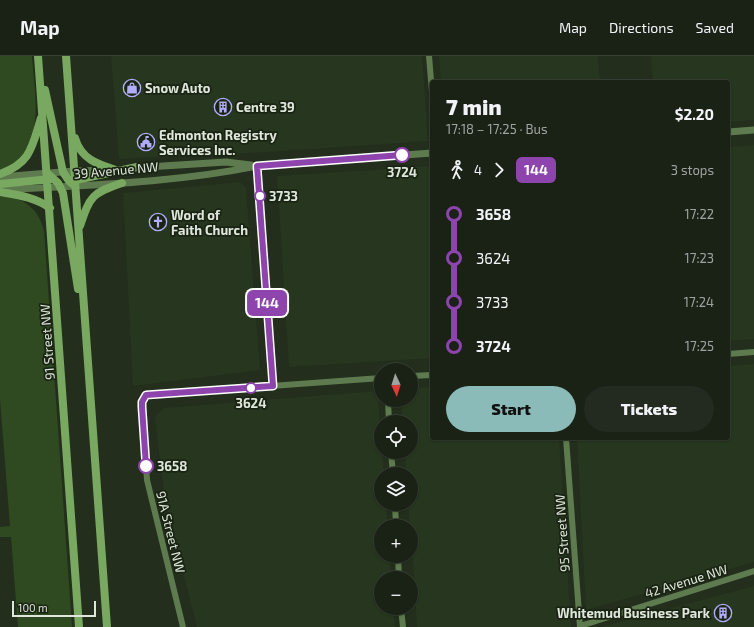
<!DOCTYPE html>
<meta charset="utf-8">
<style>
:root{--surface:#1a2216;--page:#232a1f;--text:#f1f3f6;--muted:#9fa4a1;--line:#383f35;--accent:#8bbbb9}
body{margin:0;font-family:"Exo 2",sans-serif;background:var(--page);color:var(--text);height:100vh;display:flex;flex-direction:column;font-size:15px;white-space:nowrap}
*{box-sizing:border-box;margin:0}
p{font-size:13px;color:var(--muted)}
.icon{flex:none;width:22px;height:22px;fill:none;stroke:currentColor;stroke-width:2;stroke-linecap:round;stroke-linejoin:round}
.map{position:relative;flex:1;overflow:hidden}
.drawer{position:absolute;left:430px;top:24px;width:300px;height:360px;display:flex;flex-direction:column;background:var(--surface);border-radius:4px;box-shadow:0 1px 3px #0004,0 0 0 1px var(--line)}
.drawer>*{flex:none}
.badge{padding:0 8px;border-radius:6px;font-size:14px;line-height:26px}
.needle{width:26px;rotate:176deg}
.buttons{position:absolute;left:374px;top:307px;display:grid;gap:8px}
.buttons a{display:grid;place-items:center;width:44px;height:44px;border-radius:50%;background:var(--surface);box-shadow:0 1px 3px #0004,0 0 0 1px var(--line);font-size:20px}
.scale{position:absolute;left:12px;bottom:10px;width:84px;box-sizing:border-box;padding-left:4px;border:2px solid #dfe6db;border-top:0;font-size:11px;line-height:14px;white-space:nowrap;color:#dfe6db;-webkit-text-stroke:3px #192413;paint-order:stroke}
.map>.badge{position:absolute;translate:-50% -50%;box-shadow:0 0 0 2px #fff}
.legs{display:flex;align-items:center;gap:6px;height:44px;padding:0 16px;font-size:13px}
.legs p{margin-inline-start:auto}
.overview{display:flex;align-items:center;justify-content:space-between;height:68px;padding:0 16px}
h1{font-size:22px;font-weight:800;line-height:30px}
.cta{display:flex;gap:8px;margin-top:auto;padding:8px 16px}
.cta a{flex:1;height:46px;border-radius:24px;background:var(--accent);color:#111;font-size:16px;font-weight:800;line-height:46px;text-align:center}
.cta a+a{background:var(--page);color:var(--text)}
ul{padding:0 16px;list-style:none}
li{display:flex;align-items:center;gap:14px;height:44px;font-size:15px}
li i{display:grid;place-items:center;width:6px;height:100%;margin:0 5px;background:currentColor}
li i::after{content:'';width:10px;height:10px;margin:-5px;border:3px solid;border-radius:50%;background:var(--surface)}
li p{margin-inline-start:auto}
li:first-child i{background:linear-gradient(#0000 50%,currentColor 0)}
li:last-child i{background:linear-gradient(currentColor 50%,#0000 0)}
header{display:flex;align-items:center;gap:24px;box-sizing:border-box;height:56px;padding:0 20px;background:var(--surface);border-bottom:1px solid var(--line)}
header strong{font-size:19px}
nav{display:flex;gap:22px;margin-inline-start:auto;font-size:14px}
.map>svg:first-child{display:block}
.built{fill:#27361f}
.green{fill:#2f4a20}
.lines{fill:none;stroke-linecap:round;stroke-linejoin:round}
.minor{stroke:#5d7b4e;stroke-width:6}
.tertiary{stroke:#5d7b4e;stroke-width:7}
.secondary{stroke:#79a860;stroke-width:8}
.line-1-casing{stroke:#fff;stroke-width:9}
.line-1{stroke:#8e44ad;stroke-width:6}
.stop-1-dot{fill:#fff;stroke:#8e44ad;stroke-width:2}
.labels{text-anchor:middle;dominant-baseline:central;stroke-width:3.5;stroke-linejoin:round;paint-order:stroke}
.poi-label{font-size:13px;font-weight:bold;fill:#dfe6db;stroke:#192413;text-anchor:start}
.street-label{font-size:13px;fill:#dfe6db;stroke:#192413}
.stop-label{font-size:13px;font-weight:bold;fill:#dfe6db;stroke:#192413}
</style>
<header>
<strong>Map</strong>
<nav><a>Map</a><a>Directions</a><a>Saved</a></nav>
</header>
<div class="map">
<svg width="754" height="571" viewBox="0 0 754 571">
<rect width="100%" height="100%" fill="#232e1d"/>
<path class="built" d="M111,0H422L428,85L268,96L119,103Z
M439,0H598L600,26H441Z
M651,0H754V64L728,66V26H653Z
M754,89V283L728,285V91Z
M432,110V302L289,311L277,120Z
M240,126L246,132L260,314L133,330L123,137Z
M754,308V506L586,554L577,382H728V310Z
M432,331V382H559L571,571H417L411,470H410L408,448H411V418H406L405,396H411V366H403L401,344H411V332Z
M378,335L381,396H382L384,418H381V448H386L388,470H381V500H390L391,522H381V552H393L395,571H197L165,446L155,361L164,352Z
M754,530V571H601Z"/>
<path class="green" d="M0,0H32C34,33 44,77 19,104C14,109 6,112 0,115Z
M0,138C23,143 38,150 44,175L72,571H18L11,481H0V471L10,470L0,343Z"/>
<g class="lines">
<path class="minor" d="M429,0L432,36
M257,110L273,330
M728,298L754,296
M411,320L432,319
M388,344L389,366
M566,382L580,571
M391,396L393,418
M395,448L396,470
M398,500L399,522
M401,552L403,571
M580,570L754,515
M183,571L147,424L142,351V346L146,339L381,322"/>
<path class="tertiary" d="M728,76L754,74
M132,112L226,106L251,109
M0,121L74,115L112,114
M2,134C87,129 174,127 257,110L432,97"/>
<path class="secondary" d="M38,0L79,571
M66,0L107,571
M45,34L63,116L69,125L75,130
M75,82C81,103 97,108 116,114
M47,117L58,127L63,137L78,233
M0,118C31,107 32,91 41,62
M71,125L137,111
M0,128L51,123
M0,136C18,139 35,141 50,152
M80,170C90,140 92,137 122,127"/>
</g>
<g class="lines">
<defs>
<path id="line-1" d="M146,410L142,351V346L146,339L273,330L257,110L402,99"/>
</defs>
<use href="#line-1" class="line-1-casing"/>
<use href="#line-1" class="line-1"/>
</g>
<defs>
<symbol id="shop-ring" viewBox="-11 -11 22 22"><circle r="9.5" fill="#192413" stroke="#b1adfa" stroke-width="1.5"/><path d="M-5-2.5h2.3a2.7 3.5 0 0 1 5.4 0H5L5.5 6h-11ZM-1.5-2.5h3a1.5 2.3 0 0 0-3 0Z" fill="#b1adfa"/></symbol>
<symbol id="building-ring" viewBox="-11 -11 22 22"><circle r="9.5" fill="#192413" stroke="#b1adfa" stroke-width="1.5"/><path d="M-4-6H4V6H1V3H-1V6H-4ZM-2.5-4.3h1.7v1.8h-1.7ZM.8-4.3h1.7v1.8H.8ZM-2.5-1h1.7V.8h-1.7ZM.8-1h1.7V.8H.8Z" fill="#b1adfa"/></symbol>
<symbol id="civic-ring" viewBox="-11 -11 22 22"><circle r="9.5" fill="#192413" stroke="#b1adfa" stroke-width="1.5"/><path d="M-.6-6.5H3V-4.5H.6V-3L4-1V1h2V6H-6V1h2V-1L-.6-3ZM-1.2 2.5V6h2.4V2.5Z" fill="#b1adfa"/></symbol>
<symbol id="church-ring" viewBox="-11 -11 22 22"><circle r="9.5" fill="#192413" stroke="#b1adfa" stroke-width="1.5"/><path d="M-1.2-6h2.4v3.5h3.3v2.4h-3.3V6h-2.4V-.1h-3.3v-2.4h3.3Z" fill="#b1adfa"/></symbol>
</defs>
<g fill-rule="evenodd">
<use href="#shop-ring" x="122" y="22" width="20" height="20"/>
<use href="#building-ring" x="213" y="41" width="20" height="20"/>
<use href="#civic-ring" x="136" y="76" width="20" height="20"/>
<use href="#church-ring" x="148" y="156" width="20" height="20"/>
<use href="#building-ring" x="713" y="547" width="20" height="20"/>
</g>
<g class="stop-1-dot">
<circle cx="402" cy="99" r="7"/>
<circle cx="260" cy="140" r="5"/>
<circle cx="251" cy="332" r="5"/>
<circle cx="146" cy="410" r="7"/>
</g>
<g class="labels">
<g class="poi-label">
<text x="145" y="32">Snow Auto</text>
<text x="236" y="51">Centre 39</text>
<text x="159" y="79">Edmonton Registry<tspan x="159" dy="15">Services Inc.</tspan></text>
<text x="171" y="159">Word of<tspan x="171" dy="15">Faith Church</tspan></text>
<text x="710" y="557" text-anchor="end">Whitemud Business Park</text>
</g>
<g class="street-label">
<text transform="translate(116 114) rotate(-5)">39 Avenue NW</text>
<text transform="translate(47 286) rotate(-94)">91 Street NW</text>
<text transform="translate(171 476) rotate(76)">91A Street NW</text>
<text transform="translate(562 477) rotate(-94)">95 Street NW</text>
<text transform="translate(686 525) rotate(-17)">42 Avenue NW</text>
</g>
<g class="stop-label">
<text x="402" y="116">3724</text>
<text x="269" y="140" text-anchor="start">3733</text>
<text x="251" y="347">3624</text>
<text x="157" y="410" text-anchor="start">3658</text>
</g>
</g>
</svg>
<div class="buttons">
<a><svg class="needle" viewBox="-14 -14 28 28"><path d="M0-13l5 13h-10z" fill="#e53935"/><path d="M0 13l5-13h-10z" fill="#9fa4a1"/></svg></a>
<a><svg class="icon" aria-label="locate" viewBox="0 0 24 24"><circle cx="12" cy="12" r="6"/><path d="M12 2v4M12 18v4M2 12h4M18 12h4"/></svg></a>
<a><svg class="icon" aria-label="layers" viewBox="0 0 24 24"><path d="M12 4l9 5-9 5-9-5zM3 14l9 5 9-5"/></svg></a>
<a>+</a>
<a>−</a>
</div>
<div class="scale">100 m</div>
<b class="badge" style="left:267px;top:247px;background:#8e44ad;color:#fff">144</b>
<section class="drawer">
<div class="overview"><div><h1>7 min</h1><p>17:18 – 17:25 · Bus</p></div><b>$2.20</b></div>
<div class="legs"><svg class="icon" aria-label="walk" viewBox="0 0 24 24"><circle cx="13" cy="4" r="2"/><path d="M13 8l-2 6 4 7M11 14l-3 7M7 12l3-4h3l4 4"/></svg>4<svg class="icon" aria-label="forward" viewBox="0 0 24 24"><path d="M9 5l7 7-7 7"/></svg><b class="badge" style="background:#8e44ad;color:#fff">144</b><p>3 stops</p></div>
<ul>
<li><i style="color:#8e44ad"></i><b>3658</b><p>17:22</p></li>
<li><i style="color:#8e44ad"></i><span>3624</span><p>17:23</p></li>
<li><i style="color:#8e44ad"></i><span>3733</span><p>17:24</p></li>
<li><i style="color:#8e44ad"></i><b>3724</b><p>17:25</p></li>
</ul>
<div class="cta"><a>Start</a><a>Tickets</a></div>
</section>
</div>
